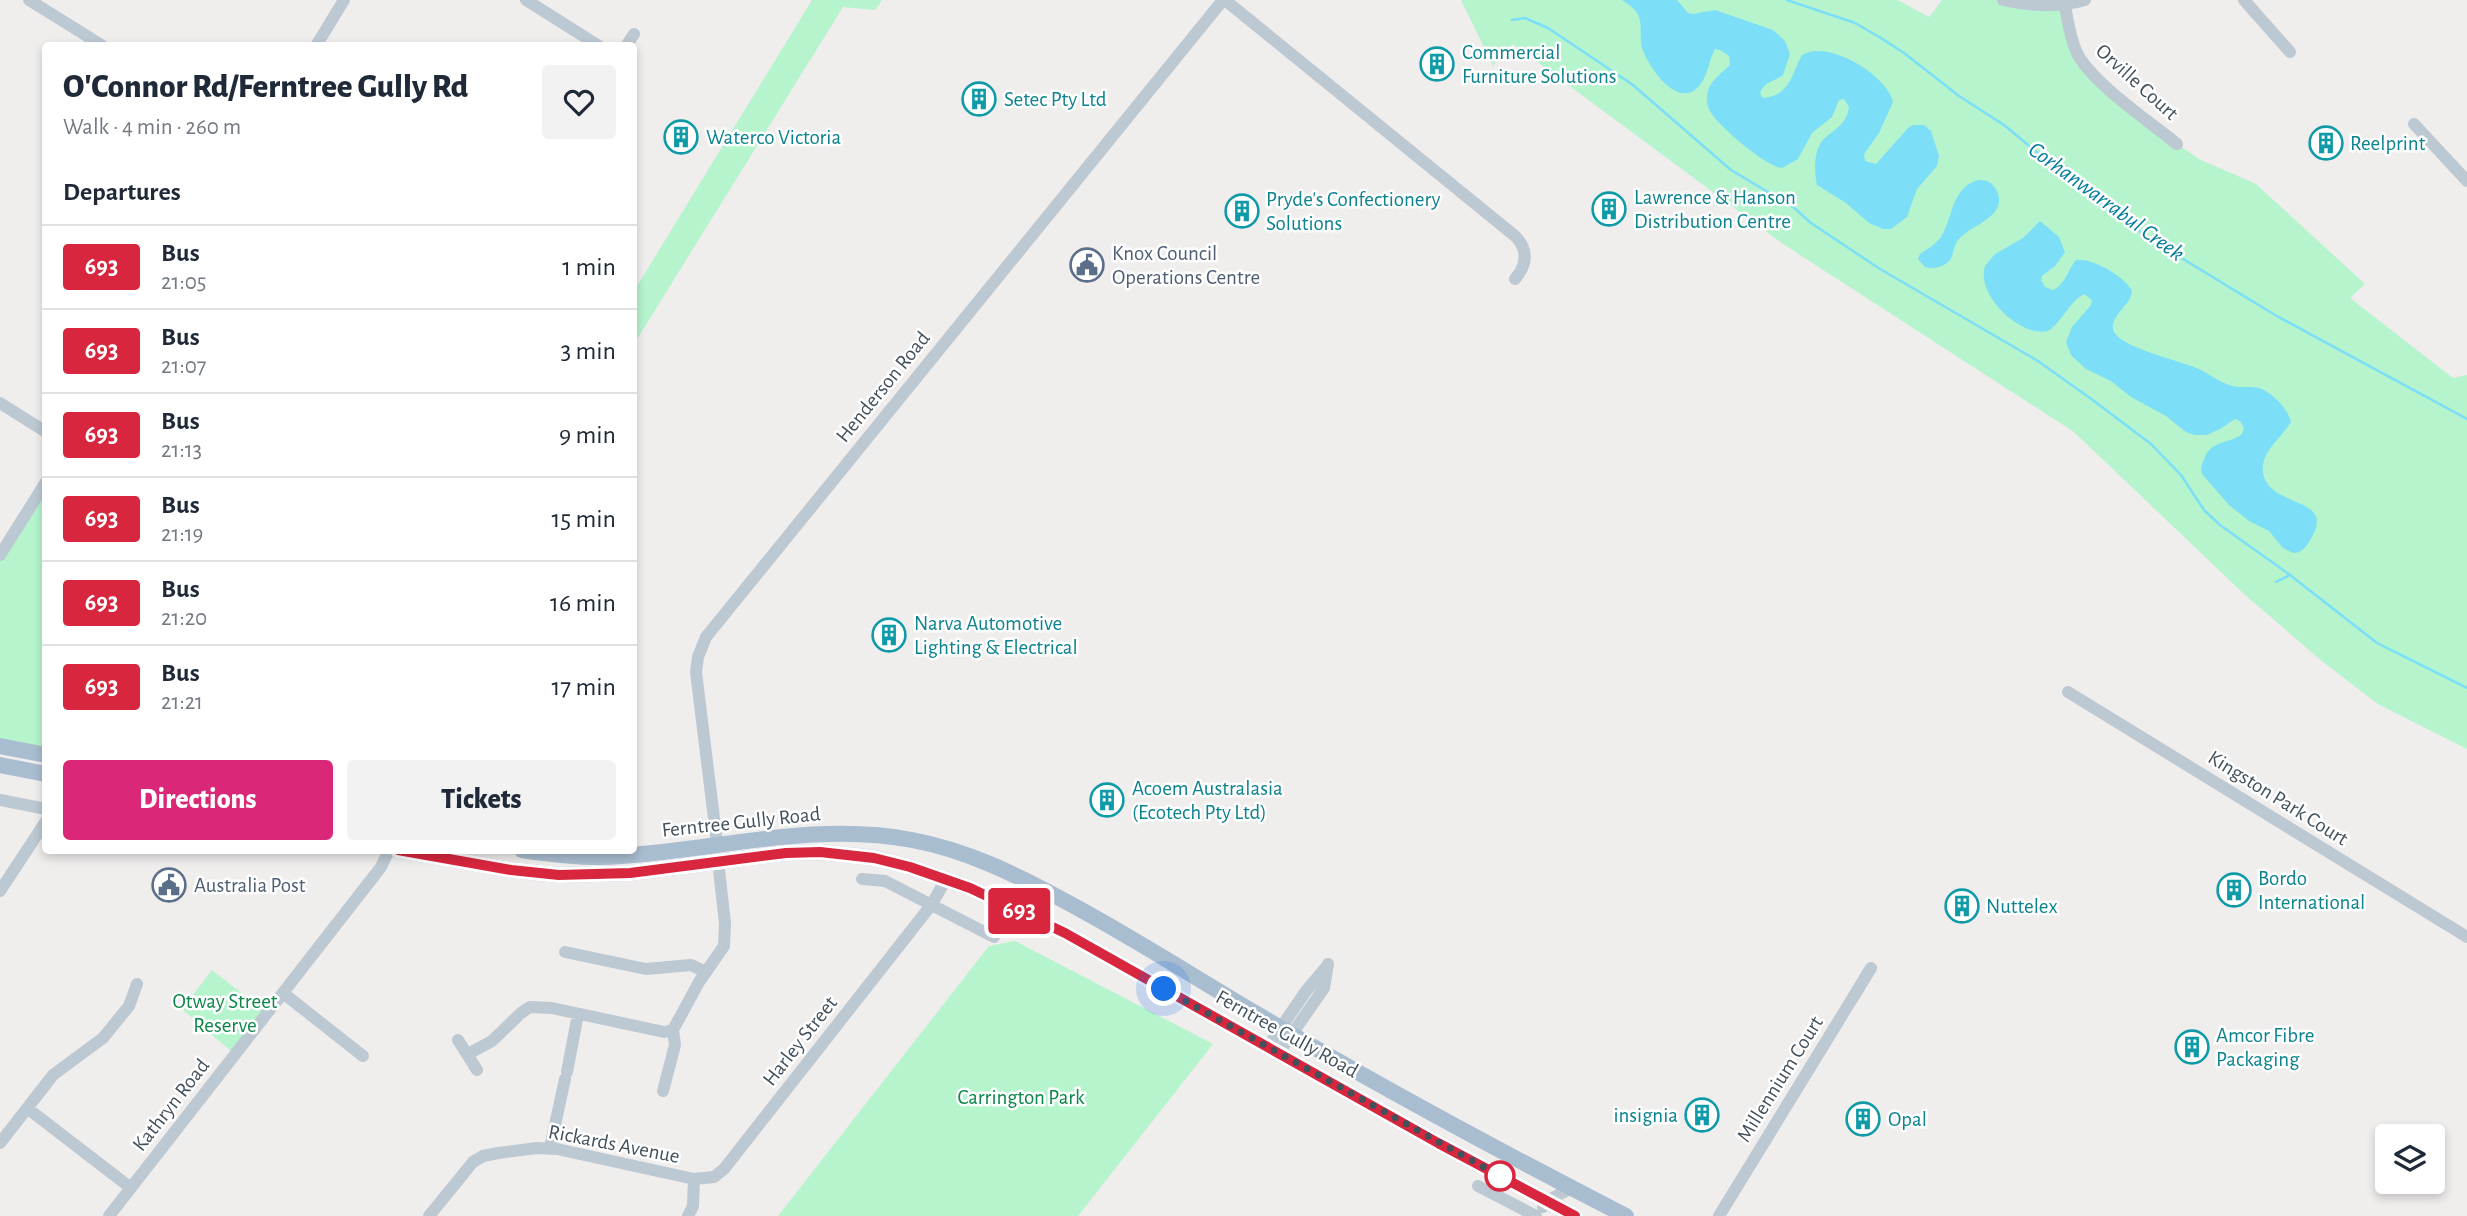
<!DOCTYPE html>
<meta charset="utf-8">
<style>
:root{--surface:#fff;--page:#f2f2f3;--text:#1f2937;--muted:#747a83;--line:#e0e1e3;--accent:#db2777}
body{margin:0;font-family:"Alegreya Sans",sans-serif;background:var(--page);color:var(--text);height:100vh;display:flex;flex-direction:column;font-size:26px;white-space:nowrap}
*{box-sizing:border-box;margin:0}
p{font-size:23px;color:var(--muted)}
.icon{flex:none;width:38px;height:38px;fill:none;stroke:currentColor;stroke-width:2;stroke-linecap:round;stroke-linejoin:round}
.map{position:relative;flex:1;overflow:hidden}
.sheet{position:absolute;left:42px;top:42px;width:595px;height:812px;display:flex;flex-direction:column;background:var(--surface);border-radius:7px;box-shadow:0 4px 10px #0003}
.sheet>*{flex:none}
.badge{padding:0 14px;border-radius:5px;font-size:24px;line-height:46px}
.tools{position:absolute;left:2375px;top:1124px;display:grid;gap:14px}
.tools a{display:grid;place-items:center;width:70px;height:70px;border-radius:7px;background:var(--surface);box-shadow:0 4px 10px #0003;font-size:35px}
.you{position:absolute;width:35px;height:35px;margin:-18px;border:5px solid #fff;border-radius:50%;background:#1a73e8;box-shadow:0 0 0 10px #1a73e833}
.map>.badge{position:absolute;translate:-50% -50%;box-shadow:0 0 0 4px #fff}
h2{padding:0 21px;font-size:26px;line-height:63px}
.round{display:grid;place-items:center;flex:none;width:74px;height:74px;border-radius:7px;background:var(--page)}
.summary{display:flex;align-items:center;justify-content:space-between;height:119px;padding:0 21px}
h1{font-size:33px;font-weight:800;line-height:52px}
.button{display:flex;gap:14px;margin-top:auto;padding:14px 21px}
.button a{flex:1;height:80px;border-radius:7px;background:var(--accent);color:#fff;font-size:28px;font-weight:800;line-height:80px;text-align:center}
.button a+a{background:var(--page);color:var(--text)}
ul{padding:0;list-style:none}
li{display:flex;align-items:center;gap:21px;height:84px;padding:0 21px;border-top:2px solid var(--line)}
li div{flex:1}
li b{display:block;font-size:26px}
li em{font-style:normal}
li .badge{min-width:77px;font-weight:700;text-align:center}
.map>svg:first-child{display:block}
.green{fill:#b5f4cd}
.water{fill:#7ddef7}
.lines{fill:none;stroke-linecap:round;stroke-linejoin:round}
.stream{stroke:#7ddef7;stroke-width:2.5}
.minor{stroke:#bcc8d2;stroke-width:12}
.major{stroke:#a9bdd0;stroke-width:16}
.line-casing{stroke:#fff;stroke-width:16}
.line{stroke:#d7263d;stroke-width:10}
.walk{stroke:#43515d;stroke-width:7;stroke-dasharray:0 12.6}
.stop-dot{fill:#fff;stroke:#d7263d;stroke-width:3.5}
.labels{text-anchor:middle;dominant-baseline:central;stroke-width:5;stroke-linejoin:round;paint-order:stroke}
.culture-label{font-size:21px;fill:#0d838f;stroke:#fff;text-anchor:start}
.street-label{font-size:21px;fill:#43515d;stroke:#fff}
.service-label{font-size:21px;fill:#4e5e75;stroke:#fff;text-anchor:start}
.park-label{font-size:21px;fill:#0b8748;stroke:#fff}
.water-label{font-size:23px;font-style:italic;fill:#037c9b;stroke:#fff}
</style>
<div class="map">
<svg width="2467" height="1216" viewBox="0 0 2467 1216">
<rect width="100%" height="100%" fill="#f0eded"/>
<path class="green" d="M812,0H882L875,10L843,7L634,344V291Z
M1461,0H1898L1929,17L1942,0H2003L2065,6L2078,54L2177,144L2199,159L2256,184L2365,284L2350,298L2453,378L2467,375V749L2378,704L2323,662L2244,594L2074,432L1783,244L1513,44L1504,51L1493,66Z
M45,482V755L0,746V555Z
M1015,941L1213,1044L1078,1216H778L989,946Z
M212,970L263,1010L231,1051L182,1009Z"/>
<path class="water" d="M1622,0H1677L1688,13L1693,14L1715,10L1773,30L1785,41L1790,54L1783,75C1774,82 1763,82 1760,94L1763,98C1791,95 1791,75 1802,55C1828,39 1887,75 1893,102L1879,133L1864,154L1865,161L1876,164L1909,127L1914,125H1924L1931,131L1939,156L1937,166L1917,189L1907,217L1891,229H1883L1869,223L1846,203L1817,185C1814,171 1813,147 1826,137C1837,128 1847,123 1849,107L1844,99L1839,100L1832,117L1812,133L1798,159L1782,168C1765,166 1718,126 1710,111C1707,106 1707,100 1707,95C1709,81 1721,74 1730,65L1729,56L1720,50L1715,49C1709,60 1708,75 1700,85C1678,112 1648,66 1642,48C1639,37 1643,25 1638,15C1635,8 1628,4 1622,0Z
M1979,180C1988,180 1993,183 1997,191C2008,217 1972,224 1959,239C1952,246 1955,257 1947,263C1940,268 1933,269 1925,267L1918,259L1920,254C1927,249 1935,245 1941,237C1954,216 1951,187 1979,180Z
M2040,221L2059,237L2065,252L2055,266L2042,276L2041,280L2045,287L2053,290C2066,284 2067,271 2076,260C2091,257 2126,277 2132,291C2131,305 2111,315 2113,329C2116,347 2182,361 2199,369C2209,374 2221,383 2232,386C2241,388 2250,386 2259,388C2272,392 2288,409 2291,422C2281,439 2260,452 2263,473C2269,510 2340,494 2309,542C2305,548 2301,553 2293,553L2283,548L2269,531L2249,521L2229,505L2202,474C2200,467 2202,464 2205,457C2212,440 2229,444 2242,434L2244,428L2240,421L2235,419L2220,429L2207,435H2195L2186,432L2166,416L2131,397L2111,381L2086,369L2071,355L2066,342L2072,327L2091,305L2092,300L2084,294C2069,302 2062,322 2048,331C2042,332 2036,332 2031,330C2008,323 1977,291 1985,266L1995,254L2023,238Z"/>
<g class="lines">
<path class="stream" d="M1787,0L1855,23L1881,38L1904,53L1959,96L2004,125L2087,194L2152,240L2275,315L2467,419
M1512,20L1525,18L1548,28L1633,85L1731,170L1793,207L1811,223L1880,269L2038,361L2094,401L2151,444L2181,475L2204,510L2220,525L2290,575
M2276,582L2290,575L2377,643L2467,688"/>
<path class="minor" d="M29,0L103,46
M526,0L599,46
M1225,0L1515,236C1529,250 1527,265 1515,279
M2003,0C2030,6 2058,8 2085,0
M2244,0L2290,52
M2065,6C2068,21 2070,38 2077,53C2092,83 2149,121 2177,144
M316,46L344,0
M626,46L634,34
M2414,124L2467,181
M0,403L46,432
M0,555L46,482
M2068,692L2467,937
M0,800L46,809
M717,843L696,672L698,657L706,637L1223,0
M862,879L885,881L994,937
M0,891L46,821
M565,952L646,969L691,965L706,972
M283,993L363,1056
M458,1040L477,1070
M1267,1048L1306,991L1328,965
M468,1054L492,1041L521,1013L530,1007L552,1008L664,1032L673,1030L699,982L724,946L725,923L718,861
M1278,1054L1324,988L1328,964
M567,1072L578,1014
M663,1091L675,1045L673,1030
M27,1108L131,1188
M0,1143L53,1075L103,1038L129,1006L137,984
M550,1148L565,1079
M1478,1186L1536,1216
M1543,1207L1547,1201L1571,1188
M109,1216L381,867L389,850
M429,1216L473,1162L483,1156L498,1153L537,1148L557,1149L694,1179L714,1177L724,1169L932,904L946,879
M688,1216L693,1206L694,1179
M1719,1216L1871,968"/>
<path class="major" d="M0,746L46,755
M0,765L46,774
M398,850L511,870L559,875L630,873L786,853L820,852L875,858L910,867L970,888L1065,933L1438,1143L1575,1216
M522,850C548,854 574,857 600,857C704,854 807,820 912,840C966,850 1015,874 1063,900C1129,935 1191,975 1255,1013C1377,1085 1501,1152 1626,1216"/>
</g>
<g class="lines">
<defs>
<path id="line" d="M398,850L511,870L559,875L630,873L786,853L820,852L874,858L910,867L970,888L1065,933L1438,1143L1575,1216"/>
</defs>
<use href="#line" class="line-casing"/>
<use href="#line" class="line"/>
<path class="walk" d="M1164,989L1500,1176"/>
</g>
<defs>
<symbol id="building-ring" viewBox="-11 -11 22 22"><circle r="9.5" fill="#fff" stroke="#0f9aa8" stroke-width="1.5"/><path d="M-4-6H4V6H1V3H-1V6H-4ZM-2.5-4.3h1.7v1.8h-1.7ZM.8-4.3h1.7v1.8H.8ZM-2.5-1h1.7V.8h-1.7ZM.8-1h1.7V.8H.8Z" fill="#0f9aa8"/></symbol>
<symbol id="civic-ring" viewBox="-11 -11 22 22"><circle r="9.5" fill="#fff" stroke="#5c6f8a" stroke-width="1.5"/><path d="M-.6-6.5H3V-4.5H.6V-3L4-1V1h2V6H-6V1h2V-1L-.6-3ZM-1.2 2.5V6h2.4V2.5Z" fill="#5c6f8a"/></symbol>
</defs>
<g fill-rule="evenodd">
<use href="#building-ring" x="1418" y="45" width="38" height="38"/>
<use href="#building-ring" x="960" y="80" width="38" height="38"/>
<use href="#building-ring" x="662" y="118" width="38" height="38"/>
<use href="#building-ring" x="2307" y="124" width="38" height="38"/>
<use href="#building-ring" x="1590" y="190" width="38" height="38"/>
<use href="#building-ring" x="1223" y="192" width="38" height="38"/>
<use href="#civic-ring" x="1068" y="246" width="38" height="38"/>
<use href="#building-ring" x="870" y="616" width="38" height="38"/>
<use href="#building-ring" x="1088" y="781" width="38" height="38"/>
<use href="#civic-ring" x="150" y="866" width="38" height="38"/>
<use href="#building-ring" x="2215" y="871" width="38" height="38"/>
<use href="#building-ring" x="1943" y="887" width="38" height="38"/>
<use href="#building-ring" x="2173" y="1028" width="38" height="38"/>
<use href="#building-ring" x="1683" y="1096" width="38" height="38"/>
<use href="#building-ring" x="1844" y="1100" width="38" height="38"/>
</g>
<circle class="stop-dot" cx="1500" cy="1176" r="14"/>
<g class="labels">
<g class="culture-label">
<text x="1462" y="52">Commercial<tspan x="1462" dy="24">Furniture Solutions</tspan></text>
<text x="1004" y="99">Setec Pty Ltd</text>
<text x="706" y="137">Waterco Victoria</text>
<text x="2350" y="143">Reelprint</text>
<text x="1634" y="197">Lawrence &amp; Hanson<tspan x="1634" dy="24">Distribution Centre</tspan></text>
<text x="1266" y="199">Pryde's Confectionery<tspan x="1266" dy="24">Solutions</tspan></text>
<text x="914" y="623">Narva Automotive<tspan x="914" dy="24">Lighting &amp; Electrical</tspan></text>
<text x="1132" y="788">Acoem Australasia<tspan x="1132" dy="24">(Ecotech Pty Ltd)</tspan></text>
<text x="2258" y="878">Bordo<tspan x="2258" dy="24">International</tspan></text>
<text x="1986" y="906">Nuttelex</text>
<text x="2216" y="1035">Amcor Fibre<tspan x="2216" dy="24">Packaging</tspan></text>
<text x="1678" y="1115" text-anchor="end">insignia</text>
<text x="1888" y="1119">Opal</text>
</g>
<g class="street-label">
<text transform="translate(2137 82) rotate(42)">Orville Court</text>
<text transform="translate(883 387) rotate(-51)">Henderson Road</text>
<text transform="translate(2278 798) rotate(32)">Kingston Park Court</text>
<text transform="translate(741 822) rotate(-6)">Ferntree Gully Road</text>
<text transform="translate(1287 1034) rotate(29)">Ferntree Gully Road</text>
<text transform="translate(800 1041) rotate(-52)">Harley Street</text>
<text transform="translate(1780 1079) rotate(-58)">Millennium Court</text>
<text transform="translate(171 1105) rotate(-52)">Kathryn Road</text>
<text transform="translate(614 1144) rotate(11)">Rickards Avenue</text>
</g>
<g class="service-label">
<text x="1112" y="253">Knox Council<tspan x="1112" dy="24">Operations Centre</tspan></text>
<text x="194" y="885">Australia Post</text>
</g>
<g class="park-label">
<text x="225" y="1001">Otway Street<tspan x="225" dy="24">Reserve</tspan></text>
<text x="1021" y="1097">Carrington Park</text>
</g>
<g class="water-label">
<text transform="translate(2106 202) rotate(36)">Corhanwarrabul Creek</text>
</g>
</g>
</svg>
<div class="tools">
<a><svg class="icon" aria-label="layers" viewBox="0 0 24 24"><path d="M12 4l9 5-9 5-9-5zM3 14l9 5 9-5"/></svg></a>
</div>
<div class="you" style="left:1164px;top:989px"></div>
<b class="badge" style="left:1019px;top:911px;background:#d7263d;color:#fff">693</b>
<section class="sheet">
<div class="summary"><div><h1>O'Connor Rd/Ferntree Gully Rd</h1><p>Walk · 4 min · 260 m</p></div><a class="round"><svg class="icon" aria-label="heart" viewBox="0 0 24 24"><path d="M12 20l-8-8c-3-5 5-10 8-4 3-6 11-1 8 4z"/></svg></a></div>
<h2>Departures</h2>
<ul>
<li><span class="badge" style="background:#d7263d;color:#fff">693</span><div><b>Bus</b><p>21:05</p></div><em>1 min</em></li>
<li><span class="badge" style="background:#d7263d;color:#fff">693</span><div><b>Bus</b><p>21:07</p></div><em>3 min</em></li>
<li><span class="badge" style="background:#d7263d;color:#fff">693</span><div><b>Bus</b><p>21:13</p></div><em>9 min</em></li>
<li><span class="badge" style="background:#d7263d;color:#fff">693</span><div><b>Bus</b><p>21:19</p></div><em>15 min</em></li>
<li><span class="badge" style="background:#d7263d;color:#fff">693</span><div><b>Bus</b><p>21:20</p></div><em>16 min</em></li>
<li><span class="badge" style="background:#d7263d;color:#fff">693</span><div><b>Bus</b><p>21:21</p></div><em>17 min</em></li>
</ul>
<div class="button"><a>Directions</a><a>Tickets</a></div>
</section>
</div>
